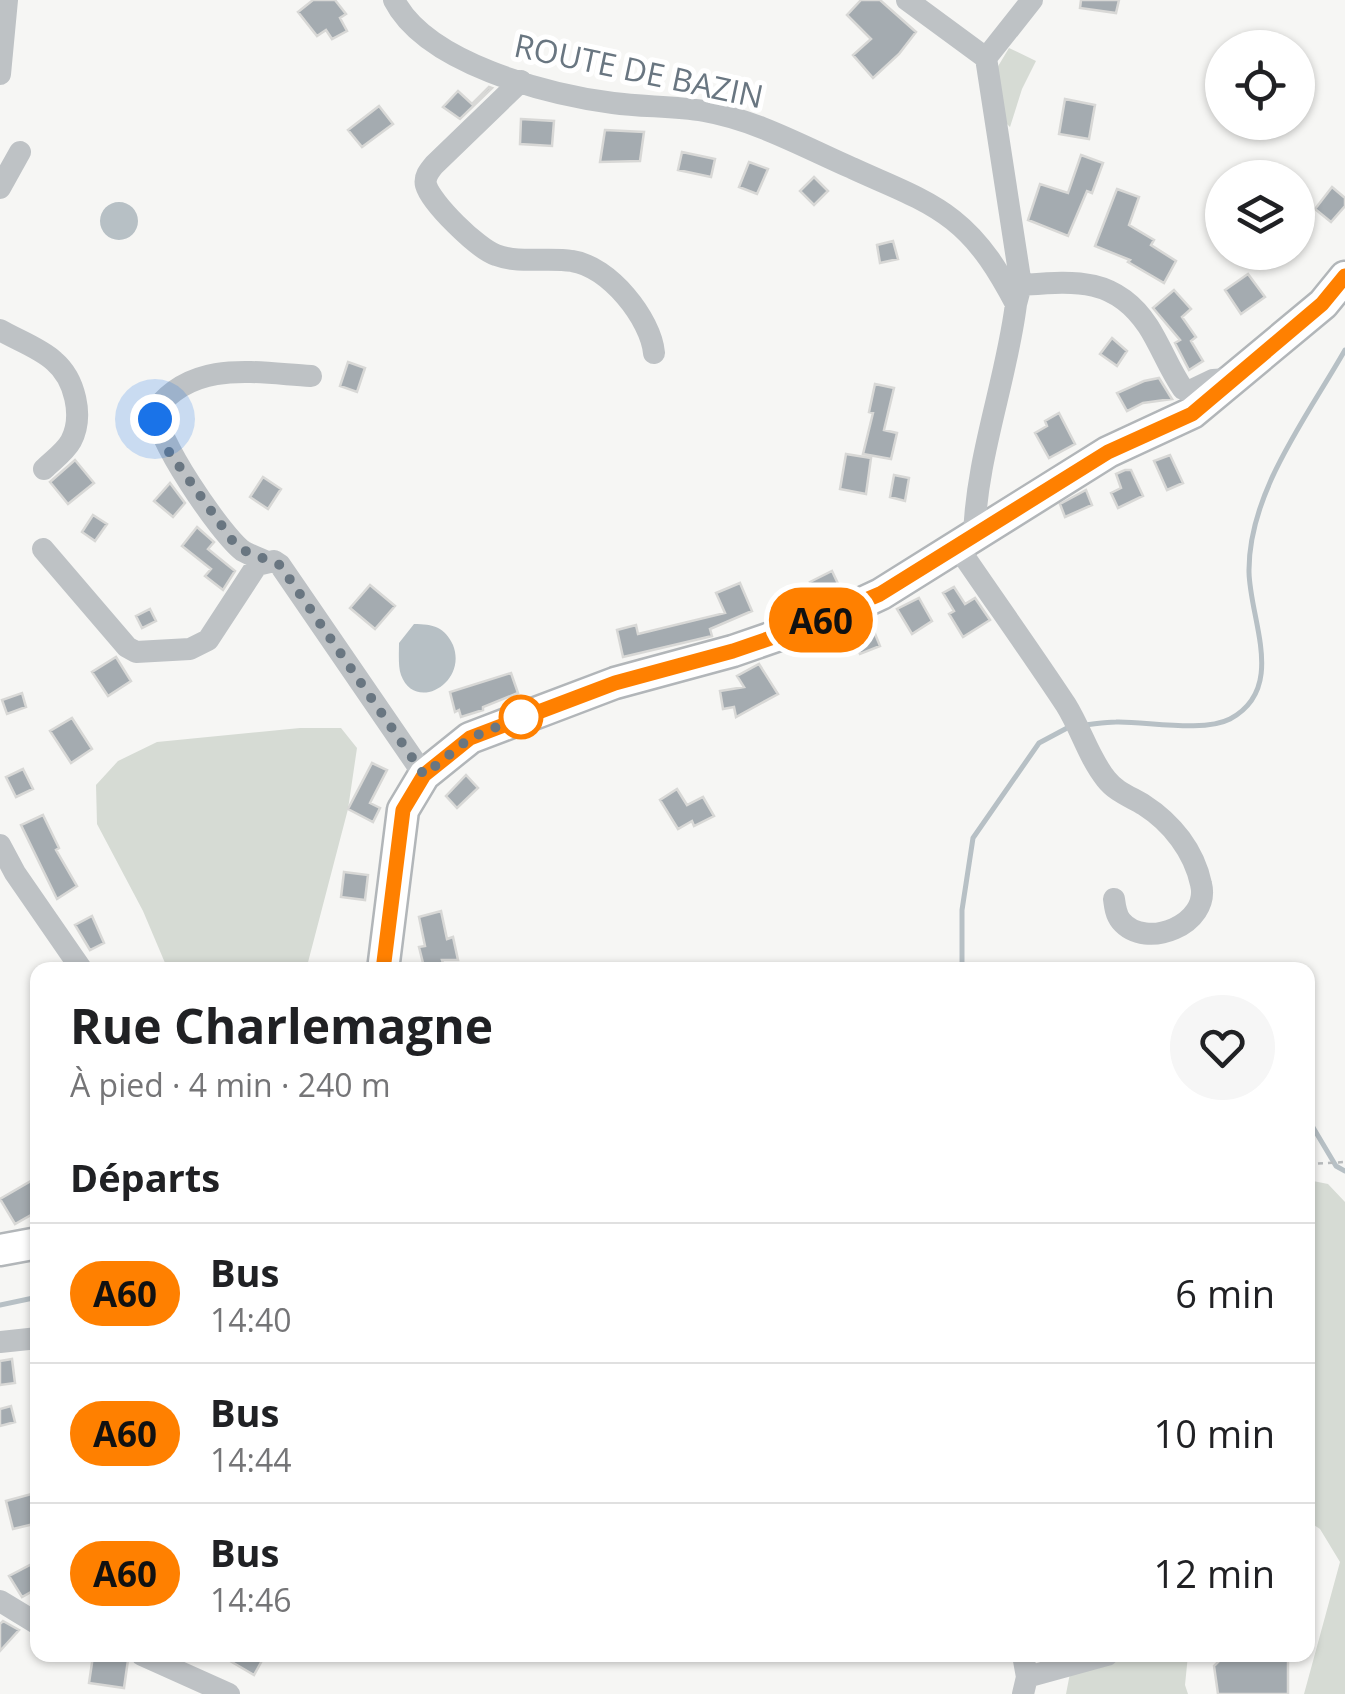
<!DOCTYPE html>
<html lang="fr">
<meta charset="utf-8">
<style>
:root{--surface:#fff;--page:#f6f6f6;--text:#202124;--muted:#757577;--line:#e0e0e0}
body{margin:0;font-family:"Open Sans",sans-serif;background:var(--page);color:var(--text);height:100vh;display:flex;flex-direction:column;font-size:38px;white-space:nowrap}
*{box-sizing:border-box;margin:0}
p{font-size:32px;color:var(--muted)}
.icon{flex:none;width:55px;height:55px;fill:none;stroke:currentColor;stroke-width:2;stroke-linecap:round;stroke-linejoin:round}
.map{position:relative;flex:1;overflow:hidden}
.details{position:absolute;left:30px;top:962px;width:1285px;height:700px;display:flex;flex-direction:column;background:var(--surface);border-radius:20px;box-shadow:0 2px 8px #0004}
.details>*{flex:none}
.badge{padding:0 20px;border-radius:32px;font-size:35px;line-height:65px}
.buttons{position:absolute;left:1205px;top:30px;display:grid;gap:20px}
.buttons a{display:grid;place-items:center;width:110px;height:110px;border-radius:50%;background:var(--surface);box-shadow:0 2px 8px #0004;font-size:50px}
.you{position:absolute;width:50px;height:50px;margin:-25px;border:8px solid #fff;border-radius:50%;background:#1a73e8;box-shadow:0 0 0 15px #1a73e833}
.map>.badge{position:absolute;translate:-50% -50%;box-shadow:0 0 0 5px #fff}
h2{padding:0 40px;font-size:38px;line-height:90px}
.round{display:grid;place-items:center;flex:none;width:105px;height:105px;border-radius:52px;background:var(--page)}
.head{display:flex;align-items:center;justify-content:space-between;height:170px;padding:0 40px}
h1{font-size:48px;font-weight:700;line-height:75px}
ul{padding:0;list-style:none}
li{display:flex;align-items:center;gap:30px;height:140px;padding:0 40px;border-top:2px solid var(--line)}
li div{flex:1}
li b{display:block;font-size:38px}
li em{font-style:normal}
li .badge{min-width:110px;font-weight:700;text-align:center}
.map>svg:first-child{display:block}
.green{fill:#d6dbd4}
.water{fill:#b7c0c5}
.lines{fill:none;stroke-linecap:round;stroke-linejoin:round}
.stream{stroke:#b7c0c5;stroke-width:5}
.building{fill:#a4abb0;stroke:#d8d8d6;stroke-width:2.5}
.major-casing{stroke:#b2b6b9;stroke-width:35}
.path{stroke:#b8bbbd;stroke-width:2.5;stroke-dasharray:5 5;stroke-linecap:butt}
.minor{stroke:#bec2c5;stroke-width:22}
.major{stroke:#fff;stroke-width:30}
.line-casing{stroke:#fff;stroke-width:22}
.line{stroke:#ff8000;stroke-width:15}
.walk{stroke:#697681;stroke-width:10;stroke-dasharray:0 18}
.stop-dot{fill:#fff;stroke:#ff8000;stroke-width:5}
.labels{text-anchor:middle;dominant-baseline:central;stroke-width:10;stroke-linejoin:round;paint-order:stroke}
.street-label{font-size:32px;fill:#697681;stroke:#fff}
</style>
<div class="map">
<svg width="1345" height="1694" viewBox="0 0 1345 1694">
<rect width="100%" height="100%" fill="#f6f6f4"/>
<path class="green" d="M1009,48L1036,61L1022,89L1010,127L995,112L997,68Z
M300,728H341L357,748L348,809L306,970H168L143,911L97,824L96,785L118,761L157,742Z
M1308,1180L1328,1184L1345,1202V1694H1304L1340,1562L1320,1529L1308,1521Z
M1079,1655H1188L1185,1685L1188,1694H1066L1072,1663Z"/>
<path class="water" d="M100 221a19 19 0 1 1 38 0a19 19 0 1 1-38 0Z
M414,624C433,624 445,627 453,645C468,683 415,713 401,675C398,667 399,653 399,643Z"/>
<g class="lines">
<path class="stream" d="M1085,725C1095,724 1106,722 1116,722C1145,721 1203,733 1230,719C1287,688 1250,621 1249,572C1248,493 1307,417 1345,350
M962,970V910L973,838L1039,743L1069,727
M1308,1119L1336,1166L1345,1171
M0,1305L38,1297"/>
</g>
<path class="building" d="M313,0H335L346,14L340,18L347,31L332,39L326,30L317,36L298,12Z
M861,0H880L916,32L899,54L873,78L853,55L871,39L847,15Z
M1081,0H1119L1116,13L1080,8Z
M489,87L492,88L460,119L443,107L458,91L472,104Z
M1065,99L1095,105L1089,139L1059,134Z
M379,106L393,124L362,147L348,130Z
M521,119L554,121L552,146L520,144Z
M605,130L644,132L640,161L600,162Z
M682,152L715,159L711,177L678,170Z
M1081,155L1103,163L1092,193L1087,191L1068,236L1028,220L1040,184L1068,193Z
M749,162L768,169L757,194L739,187Z
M814,177L828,191L814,205L800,191Z
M1332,187L1345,198V206L1331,222L1315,209Z
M1117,189L1139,197L1129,225L1154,240L1151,245L1176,261L1164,283L1128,262L1130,260L1095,246Z
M893,241L898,259L880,263L877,245Z
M1248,274L1265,297L1241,314L1225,290Z
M1174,290L1191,309L1182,317L1196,337L1191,341L1203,361L1189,370L1175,343L1180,340L1153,308Z
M1112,338L1127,351L1117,366L1100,354Z
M348,362L365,368L357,392L340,386Z
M1159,378L1172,399L1143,403L1127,411L1117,393L1144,381Z
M875,384L894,388L884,430L897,433L891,459L863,454L873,413L869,412Z
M1059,413L1075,444L1049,458L1035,433L1047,426L1045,421Z
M846,454L871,458L866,494L840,489Z
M1170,455L1183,483L1167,490L1154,461Z
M75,460L94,483L68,504L50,482Z
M1125,470H1131L1143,496L1118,508L1111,493L1121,488L1116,474Z
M894,475L909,478L905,501L890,497Z
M263,477L281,489L268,509L250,497Z
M170,483L185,503L173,517L154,501Z
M1086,490L1092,505L1065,517L1060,504Z
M93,515L107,524L95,541L82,532Z
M197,527L214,542L208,549L235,571L223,590L205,576L211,569L182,546Z
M832,571L840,588L823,596L822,600L800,608L795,601L814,590L810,582Z
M740,583L752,611L710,629L712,636L623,657L617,630L636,625L638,634L725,613L716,593Z
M370,585L395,606L375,629L350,608Z
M954,587L965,604L975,598L990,620L963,637L949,614L954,611L943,593Z
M919,598L932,621L912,634L897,609Z
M150,609L156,621L142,628L136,616Z
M871,624L880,646L860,654L851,632Z
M116,657L131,681L108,696L92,672Z
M759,664L778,694L736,717L734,707L723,709L720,691L744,687L737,676Z
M511,673L518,693L483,707V710L461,717L459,710L455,712L450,692Z
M22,693L26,707L7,714L2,700Z
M72,718L92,749L71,763L50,731Z
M372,763L387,770L370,803L380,808L373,822L348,809Z
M23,769L33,789L16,797L6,777Z
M466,775L478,788L457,808L446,796Z
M677,789L687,805L703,797L714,816L694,826L692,821L678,829L660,800Z
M43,815L59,848L56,850L77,886L57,899L21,825Z
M344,872L368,875L365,900L341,897Z
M441,911L447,939L453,937L458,960H442L443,963L424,967L419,947L425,946L419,917Z
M92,916L104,943L90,950L75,925Z
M31,1181L38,1192V1211L15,1224L0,1199Z
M12,1359L15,1383L0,1385V1361Z
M11,1406L15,1422L0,1426V1409Z
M35,1493L38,1523L13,1529L6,1501Z
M32,1564L38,1574V1588L22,1597L9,1576Z
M3,1621L19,1630L0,1651V1624Z
M220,1655H265L254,1675Z
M1225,1655H1288V1694H1218L1214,1666Z
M93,1656L128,1660L124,1688L89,1683Z"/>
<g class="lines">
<defs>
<path id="major" d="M383,970L403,810L424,775L470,738L615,683L733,651L834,616L881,594L1108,452L1192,413L1323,304L1345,277
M0,1250L38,1243"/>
</defs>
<use href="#major" class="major-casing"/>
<path class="path" d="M1308,1164L1345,1162"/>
<path class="minor" d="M394,0C426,63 546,94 613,103C643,107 674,106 704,111C756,120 804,147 852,168C886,184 924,197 953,220C982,243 999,272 1016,304C1006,383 976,457 974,538
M907,0L986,58
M0,74L7,0
M521,81L434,165C429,171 424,177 426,185C431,203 478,249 496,255C520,264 547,257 572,261C609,266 651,319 654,353
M0,188L20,152
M1021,285C1073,281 1115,276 1148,326C1161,346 1169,369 1183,389L1190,391L1213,380L1227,379
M1016,304L1021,285L986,58L1032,0
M0,330C17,340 40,348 54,361C75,379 84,416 71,441C65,452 53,460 44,469
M957,546C993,599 1031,652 1066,705C1081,729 1089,758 1106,779C1116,792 1131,797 1144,805C1172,823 1194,851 1201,884C1211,924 1146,951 1121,921C1116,915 1115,907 1114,899
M43,549L127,647L136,652L190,649L208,640L257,565L274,561L280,565L424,775
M265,561C258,558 250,555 243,551C221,535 153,435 156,409C195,359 256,373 311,376
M0,845L15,873L82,970
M0,1342L38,1338
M0,1601L38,1624
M142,1655L229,1694
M1027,1677L1107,1655
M1023,1694L1027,1677L1023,1655"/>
<use href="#major" class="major"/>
</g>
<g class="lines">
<defs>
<path id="line" d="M383,970L403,810L424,775L470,738L615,683L733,651L800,628L880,594L1108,452L1192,414L1322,304L1345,276"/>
</defs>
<use href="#line" class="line-casing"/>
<use href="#line" class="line"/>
<path class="walk" d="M155,419L169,452L232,540L243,550L280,565L424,775L470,738L528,714L521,717"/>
</g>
<circle class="stop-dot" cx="521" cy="717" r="20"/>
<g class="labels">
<g class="street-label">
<text transform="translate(639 70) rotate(12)">ROUTE DE BAZIN</text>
</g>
</g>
</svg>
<div class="buttons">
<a><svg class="icon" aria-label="locate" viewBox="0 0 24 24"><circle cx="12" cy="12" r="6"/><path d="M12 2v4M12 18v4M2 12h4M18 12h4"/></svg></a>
<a><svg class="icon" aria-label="layers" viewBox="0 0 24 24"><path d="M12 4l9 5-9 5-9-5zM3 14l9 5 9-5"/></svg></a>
</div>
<div class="you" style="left:155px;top:419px"></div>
<b class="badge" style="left:821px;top:620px;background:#ff8000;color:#111">A60</b>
<section class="details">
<div class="head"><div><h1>Rue Charlemagne</h1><p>À pied · 4 min · 240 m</p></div><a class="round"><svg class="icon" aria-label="heart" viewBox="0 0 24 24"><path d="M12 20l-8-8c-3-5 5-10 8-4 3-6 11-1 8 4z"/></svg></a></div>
<h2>Départs</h2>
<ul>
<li><span class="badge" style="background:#ff8000;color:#111">A60</span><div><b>Bus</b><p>14:40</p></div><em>6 min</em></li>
<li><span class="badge" style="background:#ff8000;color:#111">A60</span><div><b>Bus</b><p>14:44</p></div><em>10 min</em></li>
<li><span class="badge" style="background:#ff8000;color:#111">A60</span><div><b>Bus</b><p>14:46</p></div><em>12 min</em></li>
</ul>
</section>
</div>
